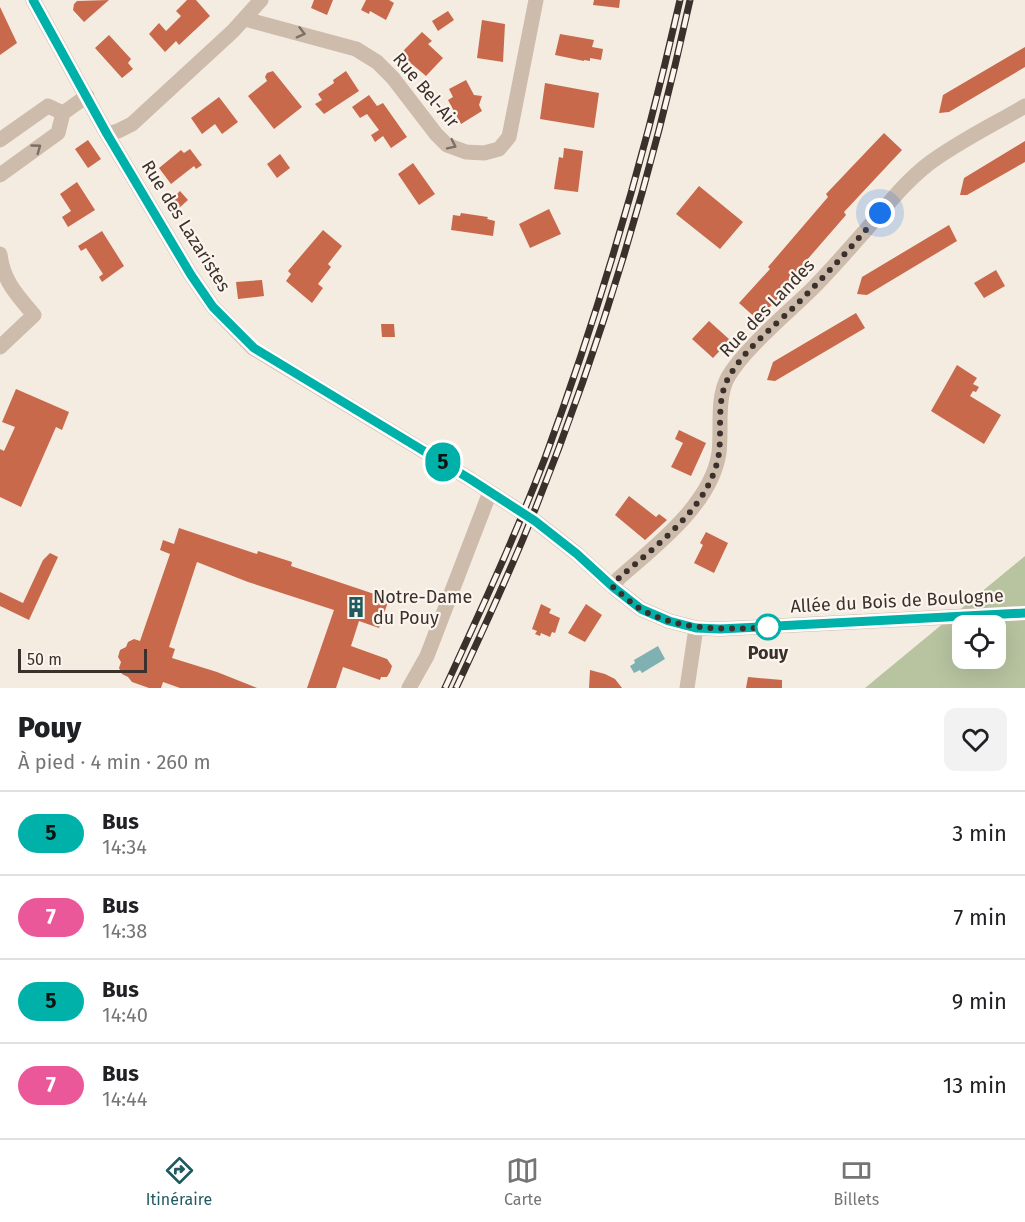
<!DOCTYPE html>
<html lang="fr">
<meta charset="utf-8">
<style>
:root{--surface:#fff;--page:#f2f2f2;--text:#202124;--muted:#757577;--line:#e0e0e0;--accent:#1f5a5e}
body{margin:0;font-family:"Fira Sans",sans-serif;background:var(--page);color:var(--text);height:100vh;display:flex;flex-direction:column;font-size:22px;white-space:nowrap}
*{box-sizing:border-box;margin:0}
p{font-size:20px;color:var(--muted)}
.icon{flex:none;width:33px;height:33px;fill:none;stroke:currentColor;stroke-width:2;stroke-linecap:round;stroke-linejoin:round}
.map{position:relative;height:688px;overflow:hidden}
.drawer{display:flex;flex-direction:column;background:var(--surface);flex:1}
.drawer>*{flex:none}
.badge{padding:0 12px;border-radius:20px;font-size:21px;line-height:39px}
.fabs{position:absolute;left:952px;top:615px;display:grid;gap:12px}
.fabs a{display:grid;place-items:center;width:54px;height:54px;border-radius:12px;background:var(--surface);box-shadow:0 6px 24px #0002;font-size:30px}
.scale{position:absolute;left:18px;bottom:15px;width:129px;box-sizing:border-box;padding-left:6px;border:3px solid #3b302b;border-top:0;font-size:16px;line-height:21px;white-space:nowrap;color:#3b302b;-webkit-text-stroke:4px #fbf5ee;paint-order:stroke}
.you{position:absolute;width:30px;height:30px;margin:-15px;border:4px solid #fff;border-radius:50%;background:#1a73e8;box-shadow:0 0 0 9px #1a73e833}
.map>.badge{position:absolute;translate:-50% -50%;box-shadow:0 0 0 3px #fff}
.round{display:grid;place-items:center;flex:none;width:63px;height:63px;border-radius:12px;background:var(--page)}
.headline{display:flex;align-items:center;justify-content:space-between;height:102px;padding:0 18px}
h1{font-size:28px;font-weight:800;line-height:45px}
ul{padding:0;list-style:none}
li{display:flex;align-items:center;gap:18px;height:84px;padding:0 18px;border-top:2px solid var(--line)}
li div{flex:1}
li b{display:block;font-size:22px}
li em{font-style:normal}
li .badge{min-width:66px;font-weight:700;text-align:center}
.dock{display:flex;justify-content:space-around;align-items:center;height:84px;border-top:2px solid var(--line);background:var(--surface);font-size:16px;color:var(--muted)}
.dock a{display:grid;justify-items:center;gap:3px}
.dock .selected{color:var(--accent)}
.map>svg:first-child{display:block}
.green{fill:#b8c4a0;fill-rule:evenodd}
.water{fill:#7fb0b2}
.building{fill:#c8694b}
.lines{fill:none;stroke-linecap:round;stroke-linejoin:round}
.minor{stroke:#cdbbac;stroke-width:15}
.rail-casing{stroke:#3b302b;stroke-width:7}
.rail{stroke:#fbf5ee;stroke-width:4.5;stroke-dasharray:14;stroke-linecap:butt}
.oneway{stroke:#7d6f65}
.line-casing{stroke:#fff;stroke-width:14}
.line{stroke:#00b1aa;stroke-width:9}
.walk{stroke:#3b302b;stroke-width:6;stroke-dasharray:0 10.8}
.stop-dot{fill:#fff;stroke:#00b1aa;stroke-width:3}
.labels{text-anchor:middle;dominant-baseline:central;stroke-width:4.5;stroke-linejoin:round;paint-order:stroke}
.street-label{font-size:18px;fill:#3b302b;stroke:#fbf5ee}
.poi-label{font-size:18px;fill:#3b302b;stroke:#fbf5ee;text-anchor:start}
.stop-label{font-size:18px;font-weight:bold;fill:#3b302b;stroke:#fbf5ee}
</style>
<div class="map">
<svg width="1025" height="688" viewBox="0 0 1025 688">
<rect width="100%" height="100%" fill="#f4ebe1"/>
<path class="green" d="M1025,556V688H865ZM963,626H996V658H963Z"/>
<path class="water" d="M658,646L665,659L642,673L640,670L634,673L630,666L635,663L634,660Z"/>
<path class="building" d="M109,0L84,22L73,10L74,4L77,1Z
M187,0H196L210,16L179,45L176,41L165,52L149,34L159,23L166,31L181,16L176,11Z
M314,0H333L327,15L311,8Z
M366,0H389L394,3L386,20L370,11L369,14L361,10Z
M594,0H620L619,8L593,5Z
M0,7L17,43L0,55Z
M448,11L454,20L438,31L432,21Z
M482,20L505,24L503,62L477,58Z
M422,32L432,41L428,44L443,58L426,76L400,54Z
M560,34L594,40L592,47L603,49L601,60L590,58V61L584,60V61L555,55Z
M109,35L131,59L128,63L133,69L122,78L95,48Z
M1025,47V67L949,112L939,113L943,95Z
M273,71L302,107L274,129L248,96L267,81L265,77L267,73Z
M346,71L359,91L324,114L315,104L322,100L318,94L334,83L333,80Z
M466,80L474,95L482,96L479,105L482,111L461,124L448,100L453,97L449,89Z
M545,83L599,93L594,128L540,119Z
M369,95L377,106L383,103L407,137L391,148L383,136L375,142L371,135L379,130L367,114L360,118L352,107Z
M219,97L238,122L222,134L215,124L202,134L191,118Z
M884,133L902,150L844,212L846,215L786,284L788,287L758,320L739,303L770,269L768,267L828,197L826,194Z
M88,140L101,159L88,168L75,149Z
M1025,141V162L967,195H960L964,178Z
M564,148L583,151L578,192L554,189L559,157L563,158Z
M190,149L202,165L196,169L194,166L171,184L159,168L181,150L184,153Z
M280,154L290,168L277,178L267,164Z
M413,163L435,194L419,205L398,174Z
M77,182L95,210L68,227L62,217L71,211L60,194Z
M699,186L743,222L720,249L676,214Z
M180,191L188,200L179,208L172,199Z
M549,209L561,234L530,248L519,224Z
M461,213L488,217L487,219L495,221L493,236L451,230L453,215L460,216Z
M949,225L957,241L867,295L857,294L862,277Z
M323,230L342,246L328,264L331,267L318,284L323,288L312,303L286,281L291,274L288,271Z
M102,231L124,266L102,282L99,277L103,274L86,248L81,251L78,246Z
M996,270L1005,286L984,298L974,283Z
M262,280L264,296L238,299L236,282Z
M856,313L865,328L775,381L767,380L773,362Z
M709,321L730,340L713,358L692,339Z
M381,324H394L395,337H382Z
M957,365L977,378L973,384L979,387L976,392L973,391L970,396L1001,415L984,444L931,411Z
M16,389L69,412L62,430L56,427L21,507L0,497V449L4,451L15,427L2,422Z
M679,430L706,443L691,476L671,467L683,443L675,439Z
M629,496L656,517L659,514L667,520L645,540L615,515Z
M179,528L257,554L258,551L292,562L291,566L389,599L379,628L359,621L351,646L387,659L392,666L390,672L387,677H381L380,680L343,667L336,688H307L334,610L248,582L197,562L169,647L175,649L172,658L217,672L257,688H180L163,682L161,688H149L132,682L128,677L122,674L119,668L121,662L118,657L120,650L126,647L128,642L134,639L140,641L170,554L160,550L163,540L174,544Z
M706,532L728,543L714,573L694,563L703,545L700,543Z
M50,553L58,557L29,620L0,606V592L23,603L43,560Z
M541,604L551,609L549,613L560,618L555,633L552,632L550,637L541,633L540,636L535,634L537,631L532,629Z
M586,604L602,615L585,642L568,633Z
M590,670L605,674L615,679L622,688H589Z
M748,677L782,680V688H746Z"/>
<g class="lines">
<path class="minor" d="M33,0L107,134L191,275L213,307L253,348L470,479L535,521L577,554L613,587L641,609L669,621L696,628L720,629L1025,613
M245,19L356,49L377,62L393,78L436,134L447,145L466,152L484,153L499,149L509,137L536,0
M107,134L118,131L132,124L233,31L261,0
M0,140L48,106L63,113
M0,175L58,133L63,113L87,96
M0,254C3,281 17,295 34,315L0,347
M613,587L618,579C655,546 711,505 719,453C722,429 716,399 728,377C745,348 788,313 813,288C831,270 848,250 865,231C885,208 903,184 927,165C957,142 993,125 1025,106
M409,688L427,656L490,492
M687,688L696,628"/>
<defs>
<path id="rail" d="M445,688C480,612 515,537 545,458C600,309 645,155 680,0
M456,688C479,639 502,589 523,539C595,365 650,183 690,0"/>
</defs>
<use href="#rail" class="rail-casing"/>
<use href="#rail" class="rail"/>
</g>
<defs><path id="oneway-chevron" d="M-2-3.5L2.5 0L-2 3.5" fill="none" stroke-width="1.6" stroke-linecap="round" stroke-linejoin="round" transform="scale(1.5)"/></defs>
<g class="oneway">
<use href="#oneway-chevron" transform="translate(301 33) rotate(15)"/>
<use href="#oneway-chevron" transform="translate(452 145) rotate(26)"/>
<use href="#oneway-chevron" transform="translate(37 148) rotate(-36)"/>
</g>
<g class="lines">
<defs>
<path id="line" d="M33,0L107,134L191,275L213,307L254,348L470,479L535,521L577,554L613,587L641,609L669,621L696,628L720,629L1025,613"/>
</defs>
<use href="#line" class="line-casing"/>
<use href="#line" class="line"/>
<path class="walk" d="M768,627H777C731,629 685,633 642,610C632,604 622,594 613,587L618,579C656,545 711,507 719,453C722,429 716,398 729,377C744,350 772,328 794,307C824,277 853,246 880,213"/>
</g>
<defs>
<symbol id="building-bare" viewBox="-9 -9 18 18"><path d="M-4-6H4V6H1V3H-1V6H-4ZM-2.5-4.3h1.7v1.8h-1.7ZM.8-4.3h1.7v1.8H.8ZM-2.5-1h1.7V.8h-1.7ZM.8-1h1.7V.8H.8Z" fill="#1f5a5e" stroke="#fbf5ee" stroke-width="2.5" paint-order="stroke"/></symbol>
</defs>
<g fill-rule="evenodd">
<use href="#building-bare" x="341" y="592" width="30" height="30"/>
</g>
<circle class="stop-dot" cx="768" cy="627" r="12"/>
<g class="labels">
<g class="street-label">
<text transform="translate(426 90) rotate(50)">Rue Bel-Air</text>
<text transform="translate(186 226) rotate(58)">Rue des Lazaristes</text>
<text transform="translate(767 308) rotate(-46)">Rue des Landes</text>
<text transform="translate(897 601) rotate(-3)">Allée du Bois de Boulogne</text>
</g>
<g class="poi-label">
<text x="373" y="597">Notre-Dame<tspan x="373" dy="21">du Pouy</tspan></text>
</g>
<g class="stop-label">
<text x="768" y="653">Pouy</text>
</g>
</g>
</svg>
<div class="fabs">
<a><svg class="icon" aria-label="locate" viewBox="0 0 24 24"><circle cx="12" cy="12" r="6"/><path d="M12 2v4M12 18v4M2 12h4M18 12h4"/></svg></a>
</div>
<div class="scale">50 m</div>
<div class="you" style="left:880px;top:213px"></div>
<b class="badge" style="left:443px;top:462px;background:#00b1aa;color:#111">5</b>
</div>
<section class="drawer">
<div class="headline"><div><h1>Pouy</h1><p>À pied · 4 min · 260 m</p></div><a class="round"><svg class="icon" aria-label="heart" viewBox="0 0 24 24"><path d="M12 20l-8-8c-3-5 5-10 8-4 3-6 11-1 8 4z"/></svg></a></div>
<ul>
<li><span class="badge" style="background:#00b1aa;color:#111">5</span><div><b>Bus</b><p>14:34</p></div><em>3 min</em></li>
<li><span class="badge" style="background:#eb589a;color:#fff">7</span><div><b>Bus</b><p>14:38</p></div><em>7 min</em></li>
<li><span class="badge" style="background:#00b1aa;color:#111">5</span><div><b>Bus</b><p>14:40</p></div><em>9 min</em></li>
<li><span class="badge" style="background:#eb589a;color:#fff">7</span><div><b>Bus</b><p>14:44</p></div><em>13 min</em></li>
</ul>
</section>
<nav class="dock">
<a class="selected"><svg class="icon" aria-label="directions" viewBox="0 0 24 24"><path d="M12 3l9 9-9 9-9-9zM9 14v-3h6M13 9l2 2-2 2"/></svg>Itinéraire</a>
<a><svg class="icon" aria-label="map" viewBox="0 0 24 24"><path d="M3 6l6-2 6 2 6-2v14l-6 2-6-2-6 2zM9 4v14M15 6v14"/></svg>Carte</a>
<a><svg class="icon" aria-label="tickets" viewBox="0 0 24 24"><path d="M3 7h18v10H3zM15 7v10"/></svg>Billets</a>
</nav>
